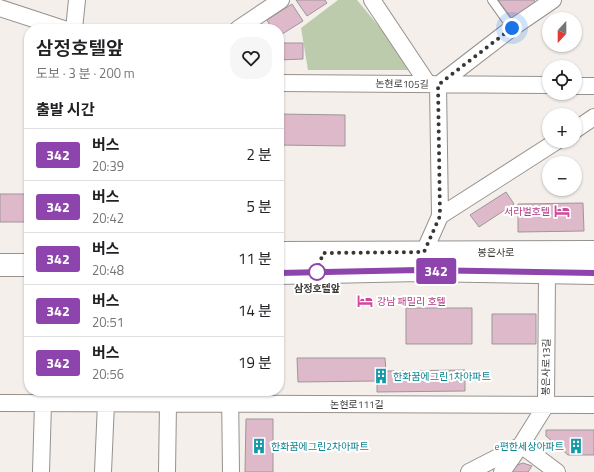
<!DOCTYPE html>
<html lang="ko">
<meta charset="utf-8">
<style>
:root{--surface:#fff;--page:#f6f6f6;--text:#202124;--muted:#757577;--line:#e0e0e0}
body{margin:0;font-family:"Titillium Web","Noto Sans KR",sans-serif;background:var(--page);color:var(--text);height:100vh;display:flex;flex-direction:column;font-size:15px;white-space:nowrap}
*{box-sizing:border-box;margin:0}
p{font-size:13px;color:var(--muted)}
.icon{flex:none;width:22px;height:22px;fill:none;stroke:currentColor;stroke-width:2;stroke-linecap:round;stroke-linejoin:round}
.map{position:relative;flex:1;overflow:hidden}
.side{position:absolute;left:24px;top:24px;width:260px;height:372px;display:flex;flex-direction:column;background:var(--surface);border-radius:16px;box-shadow:0 1px 3px #0004}
.side>*{flex:none}
.badge{padding:0 8px;border-radius:3px;font-size:14px;line-height:26px}
.needle{width:26px;rotate:201deg}
.controls{position:absolute;left:542px;top:12px;display:grid;gap:8px}
.controls a{display:grid;place-items:center;width:40px;height:40px;border-radius:50%;background:var(--surface);box-shadow:0 1px 3px #0004;font-size:20px}
.you{position:absolute;width:20px;height:20px;margin:-10px;border:3px solid #fff;border-radius:50%;background:#1a73e8;box-shadow:0 0 0 6px #1a73e833}
.map>.badge{position:absolute;translate:-50% -50%;box-shadow:0 0 0 2px #fff}
h2{padding:0 12px;font-size:15px;line-height:36px}
.round{display:grid;place-items:center;flex:none;width:42px;height:42px;border-radius:16px;background:var(--page)}
.headline{display:flex;align-items:center;justify-content:space-between;height:68px;padding:0 12px}
h1{font-size:19px;font-weight:600;line-height:30px}
ul{padding:0;list-style:none}
li{display:flex;align-items:center;gap:12px;height:52px;padding:0 12px;border-top:1px solid var(--line)}
li div{flex:1}
li b{display:block;font-size:15px}
li em{font-style:normal}
li .badge{min-width:44px;font-weight:700;text-align:center}
.map>svg:first-child{display:block}
.green{fill:#bdcbad}
.building{fill:#deb9c9;stroke:#9d9799}
.lines{fill:none;stroke-linecap:round;stroke-linejoin:round}
.lane-casing{stroke:#97928e;stroke-width:10}
.street-casing{stroke:#97928e;stroke-width:18}
.secondary-casing{stroke:#97928e;stroke-width:24}
.lane{stroke:#fff;stroke-width:8}
.street{stroke:#fff;stroke-width:16}
.secondary{stroke:#fff;stroke-width:22}
.line-casing{stroke:#fff;stroke-width:9}
.line{stroke:#8e44ad;stroke-width:6}
.walk{stroke:#393735;stroke-width:4;stroke-dasharray:0 7.2}
.stop-dot{fill:#fff;stroke:#8e44ad;stroke-width:2}
.labels{text-anchor:middle;dominant-baseline:central;stroke-width:4;stroke-linejoin:round;paint-order:stroke}
.street-label{font-size:10px;fill:#393735;stroke:#fff}
.hotel-label{font-size:10px;fill:#b23c85;stroke:#fff;text-anchor:end}
.stop-label{font-size:10px;font-weight:bold;fill:#393735;stroke:#fff}
.culture-label{font-size:10px;fill:#0d838f;stroke:#fff;text-anchor:start}
</style>
<div class="map">
<svg width="594" height="472" viewBox="0 0 594 472">
<rect width="100%" height="100%" fill="#f4efea"/>
<path class="green" d="M338,0H357L415,70H308L301,28Z"/>
<path class="building" d="M296,0H325L327,3L307,16Z
M498,0H534L537,4L513,20Z
M292,4L303,21L279,36V29H272L267,20Z
M279,43H303V59L279,60Z
M279,114L345,115V146L279,145Z
M506,192L514,204L479,227L470,215Z
M0,194H29V222H0Z
M583,203L584,231L518,232V204Z
M406,308H472V344H406Z
M492,314H536V344H492Z
M297,358H385L386,371L465,370V391L377,392V381L298,382Z
M246,419H273V472H245Z
M546,430H594V455H568L546,436Z
M523,463L532,466L528,472H510L514,466Z"/>
<g class="lines">
<defs>
<path id="lane" d="M492,0L512,28"/>
<path id="street" d="M372,0L428,84
M0,8L64,29
M74,29L77,0
M238,29L281,0
M279,83L549,85
M575,86H594
M575,130L594,117
M440,216L557,141
M424,252L440,216L438,85L512,28L553,0
M230,391L231,472
M0,403L594,405
M521,445L557,472
M41,472L43,404
M103,472L106,403
M167,472L168,404
M469,472L518,447
M502,472L521,445L546,405L547,273"/>
<path id="secondary" d="M279,253L594,252
M0,265H29
M279,273L419,270L594,273"/>
</defs>
<use href="#lane" class="lane-casing"/>
<use href="#street" class="street-casing"/>
<use href="#secondary" class="secondary-casing"/>
<use href="#lane" class="lane"/>
<use href="#street" class="street"/>
<use href="#secondary" class="secondary"/>
</g>
<g class="lines">
<defs>
<path id="line" d="M279,273L419,270L594,273"/>
</defs>
<use href="#line" class="line-casing"/>
<use href="#line" class="line"/>
<path class="walk" d="M317,272L323,253L424,252L440,216L438,85L512,28"/>
</g>
<defs>
<symbol id="hotel-bare" viewBox="-9 -9 18 18"><path d="M-6-4.5h1.5V1H6V5H4.5V3h-9V5H-6ZM-4 0a1.8 1.8 0 1 1 3.6 0ZM.5 0V-2.5h3Q6-2.5 6 0Z" fill="#d1479c" stroke="#fff" stroke-width="2.5" paint-order="stroke"/></symbol>
<symbol id="building-bare" viewBox="-9 -9 18 18"><path d="M-4-6H4V6H1V3H-1V6H-4ZM-2.5-4.3h1.7v1.8h-1.7ZM.8-4.3h1.7v1.8H.8ZM-2.5-1h1.7V.8h-1.7ZM.8-1h1.7V.8H.8Z" fill="#0f9aa8" stroke="#fff" stroke-width="2.5" paint-order="stroke"/></symbol>
</defs>
<g fill-rule="evenodd">
<use href="#hotel-bare" x="551" y="200" width="22" height="22"/>
<use href="#hotel-bare" x="354" y="290" width="22" height="22"/>
<use href="#building-bare" x="370" y="365" width="22" height="22"/>
<use href="#building-bare" x="248" y="435" width="22" height="22"/>
<use href="#building-bare" x="565" y="435" width="22" height="22"/>
</g>
<circle class="stop-dot" cx="317" cy="272" r="8"/>
<g class="labels">
<g class="street-label">
<text transform="translate(402 84) rotate(1)">논현로105길</text>
<text x="496" y="252">봉은사로</text>
<text transform="translate(546 367) rotate(-89)">봉은사로13길</text>
<text x="357" y="404">논현로111길</text>
</g>
<g class="hotel-label">
<text x="550" y="211">서라벌호텔</text>
<text x="377" y="301" text-anchor="start">강남 패밀리 호텔</text>
</g>
<g class="stop-label">
<text x="317" y="288">삼정호텔앞</text>
</g>
<g class="culture-label">
<text x="393" y="376">한화꿈에그린1차아파트</text>
<text x="271" y="446">한화꿈에그린2차아파트</text>
<text x="564" y="446" text-anchor="end">e편한세상아파트</text>
</g>
</g>
</svg>
<div class="controls">
<a><svg class="needle" viewBox="-14 -14 28 28"><path d="M0-13l5 13h-10z" fill="#e53935"/><path d="M0 13l5-13h-10z" fill="#757577"/></svg></a>
<a><svg class="icon" aria-label="locate" viewBox="0 0 24 24"><circle cx="12" cy="12" r="6"/><path d="M12 2v4M12 18v4M2 12h4M18 12h4"/></svg></a>
<a>+</a>
<a>−</a>
</div>
<div class="you" style="left:512px;top:28px"></div>
<b class="badge" style="left:436px;top:271px;background:#8e44ad;color:#fff">342</b>
<section class="side">
<div class="headline"><div><h1>삼정호텔앞</h1><p>도보 · 3 분 · 200 m</p></div><a class="round"><svg class="icon" aria-label="heart" viewBox="0 0 24 24"><path d="M12 20l-8-8c-3-5 5-10 8-4 3-6 11-1 8 4z"/></svg></a></div>
<h2>출발 시간</h2>
<ul>
<li><span class="badge" style="background:#8e44ad;color:#fff">342</span><div><b>버스</b><p>20:39</p></div><em>2 분</em></li>
<li><span class="badge" style="background:#8e44ad;color:#fff">342</span><div><b>버스</b><p>20:42</p></div><em>5 분</em></li>
<li><span class="badge" style="background:#8e44ad;color:#fff">342</span><div><b>버스</b><p>20:48</p></div><em>11 분</em></li>
<li><span class="badge" style="background:#8e44ad;color:#fff">342</span><div><b>버스</b><p>20:51</p></div><em>14 분</em></li>
<li><span class="badge" style="background:#8e44ad;color:#fff">342</span><div><b>버스</b><p>20:56</p></div><em>19 분</em></li>
</ul>
</section>
</div>
